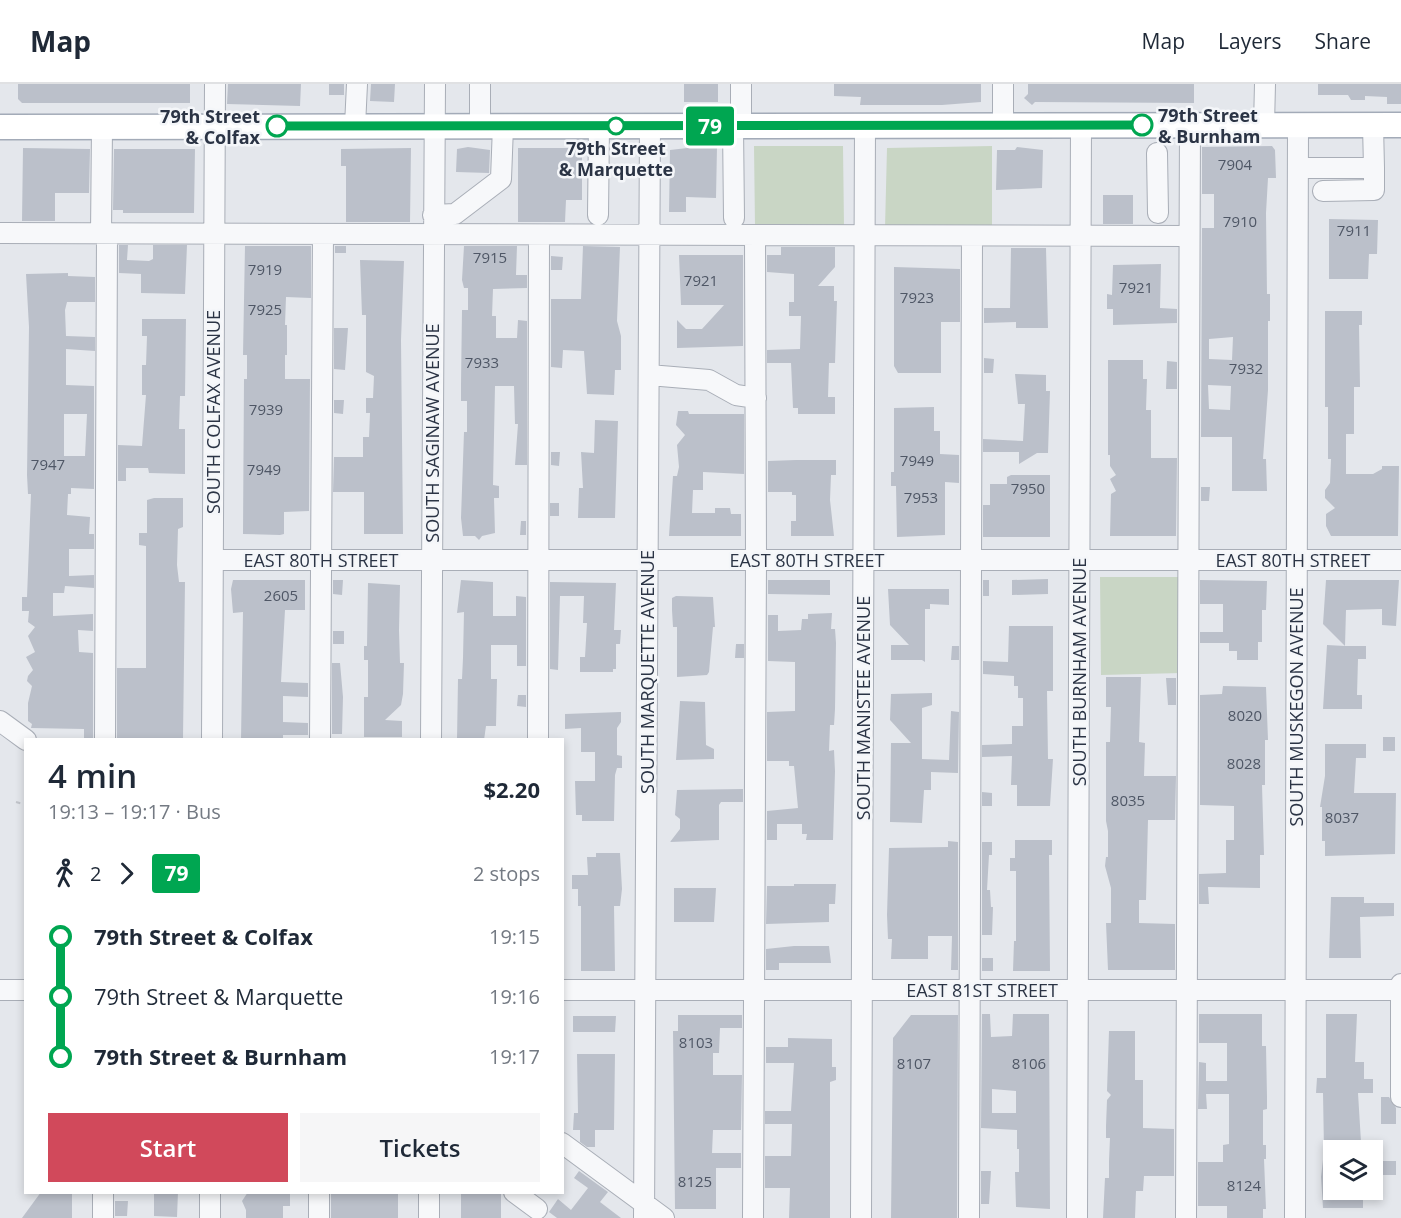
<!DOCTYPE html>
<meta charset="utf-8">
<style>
:root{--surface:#fff;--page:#f6f6f7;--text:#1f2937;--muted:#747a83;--line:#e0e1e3;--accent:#d1495b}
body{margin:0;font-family:"Open Sans",sans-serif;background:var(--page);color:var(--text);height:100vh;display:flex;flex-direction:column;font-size:22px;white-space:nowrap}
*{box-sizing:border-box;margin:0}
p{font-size:20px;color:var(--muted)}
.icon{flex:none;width:33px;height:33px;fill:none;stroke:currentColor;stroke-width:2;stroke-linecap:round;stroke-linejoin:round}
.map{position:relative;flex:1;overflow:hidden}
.panel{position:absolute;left:24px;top:654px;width:540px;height:456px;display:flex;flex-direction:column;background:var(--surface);border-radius:0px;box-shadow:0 3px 9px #0003}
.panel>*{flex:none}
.badge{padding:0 12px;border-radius:4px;font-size:21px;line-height:39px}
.tools{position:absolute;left:1323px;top:1056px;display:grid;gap:12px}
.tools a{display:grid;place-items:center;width:60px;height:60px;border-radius:0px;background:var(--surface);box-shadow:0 3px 9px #0003;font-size:30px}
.map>.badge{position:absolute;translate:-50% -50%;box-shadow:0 0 0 3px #fff}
.legs{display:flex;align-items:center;gap:9px;height:66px;padding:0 24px;font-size:20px}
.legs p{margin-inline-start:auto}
.head{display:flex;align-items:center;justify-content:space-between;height:102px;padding:0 24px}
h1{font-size:33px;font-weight:600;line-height:45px}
.primary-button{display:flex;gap:12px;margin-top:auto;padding:12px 24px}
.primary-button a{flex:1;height:69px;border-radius:0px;background:var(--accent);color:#fff;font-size:24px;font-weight:600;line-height:69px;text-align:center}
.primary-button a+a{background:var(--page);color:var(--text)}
ul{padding:0 24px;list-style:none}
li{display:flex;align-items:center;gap:21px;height:60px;font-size:22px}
li i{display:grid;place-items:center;width:9px;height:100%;margin:0 8px;background:currentColor}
li i::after{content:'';width:15px;height:15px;margin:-8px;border:4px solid;border-radius:50%;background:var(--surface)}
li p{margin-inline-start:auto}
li:first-child i{background:linear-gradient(#0000 50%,currentColor 0)}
li:last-child i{background:linear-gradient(currentColor 50%,#0000 0)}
header{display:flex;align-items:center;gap:36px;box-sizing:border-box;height:84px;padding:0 30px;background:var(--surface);border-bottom:2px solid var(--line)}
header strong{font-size:28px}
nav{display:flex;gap:33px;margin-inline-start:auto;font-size:21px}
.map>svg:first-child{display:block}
.green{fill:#c9d6c5}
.building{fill:#bbc0ca;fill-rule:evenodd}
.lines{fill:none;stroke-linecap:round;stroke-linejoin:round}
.minor-casing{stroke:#a9aeb7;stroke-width:22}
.major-casing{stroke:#a3abb8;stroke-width:27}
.path{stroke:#c2c5cb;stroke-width:2;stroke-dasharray:4.5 4.5;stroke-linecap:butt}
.minor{stroke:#f7f8fa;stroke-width:20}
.major{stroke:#fff;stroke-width:24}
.line-1-casing{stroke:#fff;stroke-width:14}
.line-1{stroke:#00a651;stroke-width:9}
.stop-1-dot{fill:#fff;stroke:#00a651;stroke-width:3}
.labels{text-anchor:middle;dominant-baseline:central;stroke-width:5;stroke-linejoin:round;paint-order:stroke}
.number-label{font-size:15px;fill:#4f5766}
.stop-label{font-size:18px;font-weight:bold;fill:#2b3445;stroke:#f4f6f9;text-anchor:start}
.street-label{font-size:18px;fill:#2b3445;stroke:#f4f6f9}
</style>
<header>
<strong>Map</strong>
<nav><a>Map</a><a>Layers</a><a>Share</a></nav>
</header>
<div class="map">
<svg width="1401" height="1134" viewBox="0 0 1401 1134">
<rect width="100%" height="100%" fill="#e4e7ec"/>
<path class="green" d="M754,62H843L844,143H755Z
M992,62V144H885L887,64Z
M1100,493H1182V589L1101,591Z"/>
<path class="building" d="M18,0H190V19H22L18,15Z
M228,0H301L300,22L227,20Z
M329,0H344V11H329Z
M371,0H395L394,18L370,17Z
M684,0H718V18H684Z
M834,0H981V18L942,21H860L861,13L834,12Z
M1028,0H1194V19L1035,18L1032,21L1024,14L1028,10Z
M1318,0H1401V20H1387V13L1365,12V16H1351L1348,11H1318Z
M1272,62L1275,66L1276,94H1268L1266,129L1267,210H1270V237H1268V306L1263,375H1266L1267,407H1232V353H1201L1202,144H1214V110H1202V63ZM1233,253L1232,276L1209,275V255ZM1208,301L1231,302L1230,326L1209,325Z
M468,63L490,66L489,89L456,88L457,65Z
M696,63H717L716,114L686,113V128H669L670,66Z
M1017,63L1043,66L1042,104L996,106L997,66H1015Z
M23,64L90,65L89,109H55V137H22Z
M411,64L410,138H346V82H341V65Z
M518,64H582V116H566L565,138H518Z
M114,65H195L194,129H123V126H113Z
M1103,111H1133V140H1103Z
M1329,135L1378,136L1377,170H1369L1368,195H1329Z
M119,161H128L127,176L149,177L153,175V161H187L185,210L141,209V190L119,189Z
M245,162H311V214L286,213L285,241H287V271H285V295H310L309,427L284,428V450L280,451L243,450L244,295H247V271H243Z
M335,162H346V169H335Z
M464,162H517L516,191H527V204L493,205L492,232H496V254H517L518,236L527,237V381H515L518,340H515L514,302H495L493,401L499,402V414H494L495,449L482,452L479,456L475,452H463L461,434L464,348H467V317H461V300L462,226H468V204H464L462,196Z
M583,162L620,163L617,237L621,252V286H615L614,311L587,310L584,267L563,266L562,284L551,283V215H581Z
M781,163H835V183L818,202H834V217H837L835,279H829L828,313H835V330H798V324H793L791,279H767V266L800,265L801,232H789V218H794V190L767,188V171H781Z
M1011,164H1046L1048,244H1016V238L984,239V224H1010Z
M679,171H743V262L677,264V236L686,245H702L724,221H681Z
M551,172L563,173L562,186H551Z
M360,176L404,177L401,256L403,450H364V408H333L334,373H363V353H369L370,329H366V314H373L374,292L366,288V231H362Z
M1161,180L1160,224L1177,225V239L1113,241V225H1107V210L1112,211L1113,181Z
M894,183L960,185V238H941V289H898L894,282Z
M68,189V192L95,193V218H67L65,226L66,252L95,253V267L66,265V301L94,302V405L71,404V410H68L67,431L90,433L89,450H94V465H69V492L94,491V504L65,502L64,509H53V532L93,530V547L78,546L79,568L93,569V656H84V645L31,644L32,640L28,637V619L32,602L27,597L28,592L33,586L26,573L35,568L28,552L35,543L28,538L29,527H22V513H27L31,410H28L27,391L29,243L26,190ZM64,330H87L85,372H64Z
M1325,227H1362V241H1359L1360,303H1354V350H1346V390H1373L1382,385V382H1399L1398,452H1331L1326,442V430L1335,424L1325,414V406L1330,399L1331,375H1328V323H1325Z
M142,235H186L185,312H180L179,345H185V390L149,389L148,384H126V397H118V361L142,362L146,311H142V281H146L147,252H142Z
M334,244H348L345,286L334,285Z
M984,274L994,275L993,289H984Z
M1108,276H1143V295H1147L1146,326H1151V374H1177L1176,452H1110L1111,410L1116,407L1110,395L1116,391L1110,382V371H1108Z
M1167,277L1177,278V305H1166Z
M1015,290L1046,291V307H1050L1048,369H1037L1019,380V368H983V355L1023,357L1025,320H1018Z
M334,316H344L343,330L334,329Z
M934,323V347H940V370L959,371V399L945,398V451L897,453L896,402H891V388H894V324Z
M678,327H688L689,330H744V390L703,388V406H693L692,429H715V424H730L731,430H741V452H669L673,392H677L679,383L677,361L685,351L676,341Z
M595,336L618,337L615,434H578L579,404H583L581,368L594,369Z
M551,368H560L559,382L551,381Z
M796,376H836V391H831L830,416L834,452H791V437H796V411H792V408H768V377Z
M1011,391H1050V453H983V421H990V400H1007V393Z
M1201,403H1210L1209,417H1201Z
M154,414H183V443L178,445L177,481L179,498H185L183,654L117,655V584H146V462L139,461V449H147V416Z
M550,419H559V432H550Z
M521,437H526V451H520Z
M1048,495V510L1012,511V496Z
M233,496H305V526H285L281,598L308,599V613L283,612V638L308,639V651H283V656H241L243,528L233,529L231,505Z
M333,496H343L342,511L333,510Z
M461,496L493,498V532H516V512L526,513V582H517V561H491V595H497L496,642H486L484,656H457L458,595H462L463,574L464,528L457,529Z
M768,496H830V511L768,510Z
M983,496H989V512H983Z
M1200,496L1267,497L1266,526H1262V558H1258V576H1237V567H1229V559H1200V548H1223V520H1200Z
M1326,496H1399L1396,542L1382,541V525L1346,526L1345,562H1366V575H1358L1357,611H1362V625H1323L1327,561L1345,562L1323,540Z
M550,498L616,499L614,546H621L620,560H616V585H613V588H580V573H585L587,539H583L584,512H560L558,586L550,585Z
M368,499L400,501L399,546L400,579H404L403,610L401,621L385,636L402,637V653H364V613H368V576H364V562H367Z
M888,505H949V521L930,520V525H925V578L922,576H891V561H909L890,541Z
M676,512L713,513L715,543H713L709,588L707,591L677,593V543H673L672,526V514Z
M832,529L831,545H835L836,559L835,625L834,641H830L829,667L834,666L835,687L833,756H806L807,750H802V740H777V756H767V727L798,724L794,682H789V677H767V628L795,627V578L768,577V531H778V547L801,546L802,535H808V530Z
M1009,542H1053V607H1047L1048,675H1053L1050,722H1017V701H1011L1012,672L982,673V661L1012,660V642H1023V614H1018V602H1014V592L983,590V577L1008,578Z
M333,547H344V560H333Z
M736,560H744V574H735Z
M952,562H959V576H951Z
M332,579H340L343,613L342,650H332Z
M1106,593H1141L1139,658L1145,659L1144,692H1176L1175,736H1148L1146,816H1139V839L1175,840V886H1108L1106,839H1111V804L1105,782L1106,773H1108V747L1106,737V658H1110L1111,623H1106Z
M1166,594H1176V621H1168Z
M1223,602L1266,603L1268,656H1265V701H1262L1264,771H1260V804L1208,803L1209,820H1199V790L1226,789V756H1234V722L1200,721V611L1222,610Z
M932,609V621L922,624V675L949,676L951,627L959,628L958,689L931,688V706H924L922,739L890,738L891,659H911L890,636L891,610Z
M518,611H526V623L517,622Z
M680,617L705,618L706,661L714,665V675L676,676Z
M621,628V638L617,644V671L622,672V684H617L615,691L614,737H582V731H576L575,697H595V668H581V644L565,645V630Z
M1383,653H1395V667H1383Z
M1325,660H1366V674H1356L1354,709H1396L1395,770L1325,772V757H1322V723H1320L1325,692Z
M743,705V718H721L719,721V756L670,758L680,745V735L675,731L677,706Z
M982,708L992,709V722H982Z
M1015,756H1052V771H1049L1050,887H1013L1014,857H1016V787H1010V774H1015Z
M948,757L958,758V886H951L952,852H928V875H891L892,855H888L887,831L889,764L948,763Z
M982,758H992V771H989L987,806H990L991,823H993L992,851H982Z
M596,769H620L622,805L620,822H614L615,887H581V822H578V805H572V791H588L587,773H596Z
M794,800H836L835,820H829V838L766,840L767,802H794Z
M674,804H716L714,838H674Z
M1331,813H1364V819H1394V832L1360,833L1361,874H1329Z
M794,862H829L831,879H779V886H766V865Z
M982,874H993V887H982Z
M982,930H990L991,953L1012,952L1013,930H1049L1050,1125L1016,1123L1015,1088H1019V1065H1017V1046L981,1044ZM992,1005L1016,1007V1029H992Z
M1199,930H1262V962H1266L1267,1013V1025L1263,1026V1061H1266V1075H1264L1266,1125H1263V1134H1227V1122H1198V1078H1223V1061L1229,1060V1010H1206L1207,1025H1198L1199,978L1206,979V997H1227V959H1199Z
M1326,930H1357L1355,978H1364V995H1373V1009H1358L1361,1058H1357V1066H1324L1323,1009H1316L1317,994H1326Z
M678,931H742V944H720L719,969H713V991H742L741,1046H713L712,1069H741V1084H716V1125H675L673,947H678Z
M911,931H958L957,1134H891L893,954Z
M573,932H616L615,948H573Z
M1109,947H1135V996H1143V1044L1174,1045V1092H1144L1143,1107H1136L1135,1134H1103L1105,1094H1109V1077L1110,1054H1106V1042L1107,1016L1111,1011L1107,1007Z
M788,954L832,955V983H836V996L830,998V1134H789L790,1104H765V1072H791L792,1040H765V1027H791L794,979H766V963H788Z
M577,970H615L614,1046H595V1063H587L580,1058V1046H573L574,1029H578Z
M1381,1013H1389L1396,1024V1040H1381Z
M1324,1067H1334V1106H1363V1124H1323L1321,1093Z
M1382,1077H1396V1091H1382Z
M579,1087L608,1108L600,1118L621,1134H557L549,1128L558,1115L571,1126L588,1104L574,1094Z
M981,1087H991L989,1120H981Z
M41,1108H72V1134H22Z
M154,1108H178L177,1133L154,1132Z
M248,1108H290V1122H283V1134H246V1126L242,1117Z
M331,1108H398V1134H331Z
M461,1108H501V1134H461Z
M115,1117H128L127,1132H115Z"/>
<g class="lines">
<defs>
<path id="minor" d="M1003,41V0
M1264,41L1265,0
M355,42L357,0
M480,42V0
M733,42L734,134
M741,42V0
M1157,69L1158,129
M1298,84H1374L1373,41
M1323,107L1374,106V84
M433,131L455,130L501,95L503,42
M598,131L599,42
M0,149L1189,152
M101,150L102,43
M649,291L709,296L736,311L756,314
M213,476H1401
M0,637L26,656
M105,656L107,150
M212,656L215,0
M320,656L323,150
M431,656L435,0
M538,656L539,151
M1401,900V1013
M0,906H26
M562,906H1401
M562,1059L664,1134
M514,1108L537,1125
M103,1134V1108
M210,1134V1108
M319,1134V1108
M429,1134V1108
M644,1134L650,42
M753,1134L756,476L755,151
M861,1134L865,42
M969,1134L972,152
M1077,1134L1081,41
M1186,1134L1190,41
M1295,1134L1298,41"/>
<path id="major" d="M0,43L1401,41"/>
</defs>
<use href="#minor" class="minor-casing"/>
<use href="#major" class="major-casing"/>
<path class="path" d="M16,718L26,721"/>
<use href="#minor" class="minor"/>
<use href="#major" class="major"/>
</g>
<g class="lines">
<defs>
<path id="line-1" d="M277,42L1142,41"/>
</defs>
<use href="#line-1" class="line-1-casing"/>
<use href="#line-1" class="line-1"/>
</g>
<g class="stop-1-dot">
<circle cx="1142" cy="41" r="10"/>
<circle cx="277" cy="42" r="10"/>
<circle cx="616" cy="42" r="8"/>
</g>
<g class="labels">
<g class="number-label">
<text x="1235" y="80">7904</text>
<text x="1240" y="137">7910</text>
<text x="1354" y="146">7911</text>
<text x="490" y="173">7915</text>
<text x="265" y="185">7919</text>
<text x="701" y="196">7921</text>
<text x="1136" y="203">7921</text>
<text x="917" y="213">7923</text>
<text x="265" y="225">7925</text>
<text x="482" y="278">7933</text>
<text x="1246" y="284">7932</text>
<text x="266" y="325">7939</text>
<text x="917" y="376">7949</text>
<text x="48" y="380">7947</text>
<text x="264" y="385">7949</text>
<text x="1028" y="404">7950</text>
<text x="921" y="413">7953</text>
<text x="281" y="511">2605</text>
<text x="1245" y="631">8020</text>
<text x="1244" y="679">8028</text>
<text x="1128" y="716">8035</text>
<text x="1342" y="733">8037</text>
<text x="696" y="958">8103</text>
<text x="914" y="979">8107</text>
<text x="1029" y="979">8106</text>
<text x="695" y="1097">8125</text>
<text x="1244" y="1101">8124</text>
</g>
<g class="stop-label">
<text x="1158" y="31">79th Street<tspan x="1158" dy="21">&amp; Burnham</tspan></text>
<text x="260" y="32" text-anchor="end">79th Street<tspan x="260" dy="21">&amp; Colfax</tspan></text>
<text x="616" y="64" text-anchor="middle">79th Street<tspan x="616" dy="21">&amp; Marquette</tspan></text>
</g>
<g class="street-label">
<text transform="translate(213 328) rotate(-90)">SOUTH COLFAX AVENUE</text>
<text transform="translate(432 349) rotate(-90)">SOUTH SAGINAW AVENUE</text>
<text x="321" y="476">EAST 80TH STREET</text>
<text x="807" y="476">EAST 80TH STREET</text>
<text x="1293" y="476">EAST 80TH STREET</text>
<text transform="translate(647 588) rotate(-90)">SOUTH MARQUETTE AVENUE</text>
<text transform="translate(1079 588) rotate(-90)">SOUTH BURNHAM AVENUE</text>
<text transform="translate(1296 623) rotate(-90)">SOUTH MUSKEGON AVENUE</text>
<text transform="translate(863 624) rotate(-90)">SOUTH MANISTEE AVENUE</text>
<text x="982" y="906">EAST 81ST STREET</text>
</g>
</g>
</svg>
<div class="tools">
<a><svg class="icon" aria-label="layers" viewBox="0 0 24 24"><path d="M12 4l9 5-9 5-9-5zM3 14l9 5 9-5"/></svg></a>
</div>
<b class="badge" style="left:710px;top:42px;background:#00a651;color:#fff">79</b>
<section class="panel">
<div class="head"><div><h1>4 min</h1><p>19:13 – 19:17 · Bus</p></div><b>$2.20</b></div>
<div class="legs"><svg class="icon" aria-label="walk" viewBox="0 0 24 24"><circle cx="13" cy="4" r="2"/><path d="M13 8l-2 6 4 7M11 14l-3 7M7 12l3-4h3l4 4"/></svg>2<svg class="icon" aria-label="forward" viewBox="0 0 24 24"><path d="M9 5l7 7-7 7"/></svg><b class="badge" style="background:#00a651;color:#fff">79</b><p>2 stops</p></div>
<ul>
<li><i style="color:#00a651"></i><b>79th Street &amp; Colfax</b><p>19:15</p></li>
<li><i style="color:#00a651"></i><span>79th Street &amp; Marquette</span><p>19:16</p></li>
<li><i style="color:#00a651"></i><b>79th Street &amp; Burnham</b><p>19:17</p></li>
</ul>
<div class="primary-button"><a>Start</a><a>Tickets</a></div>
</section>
</div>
